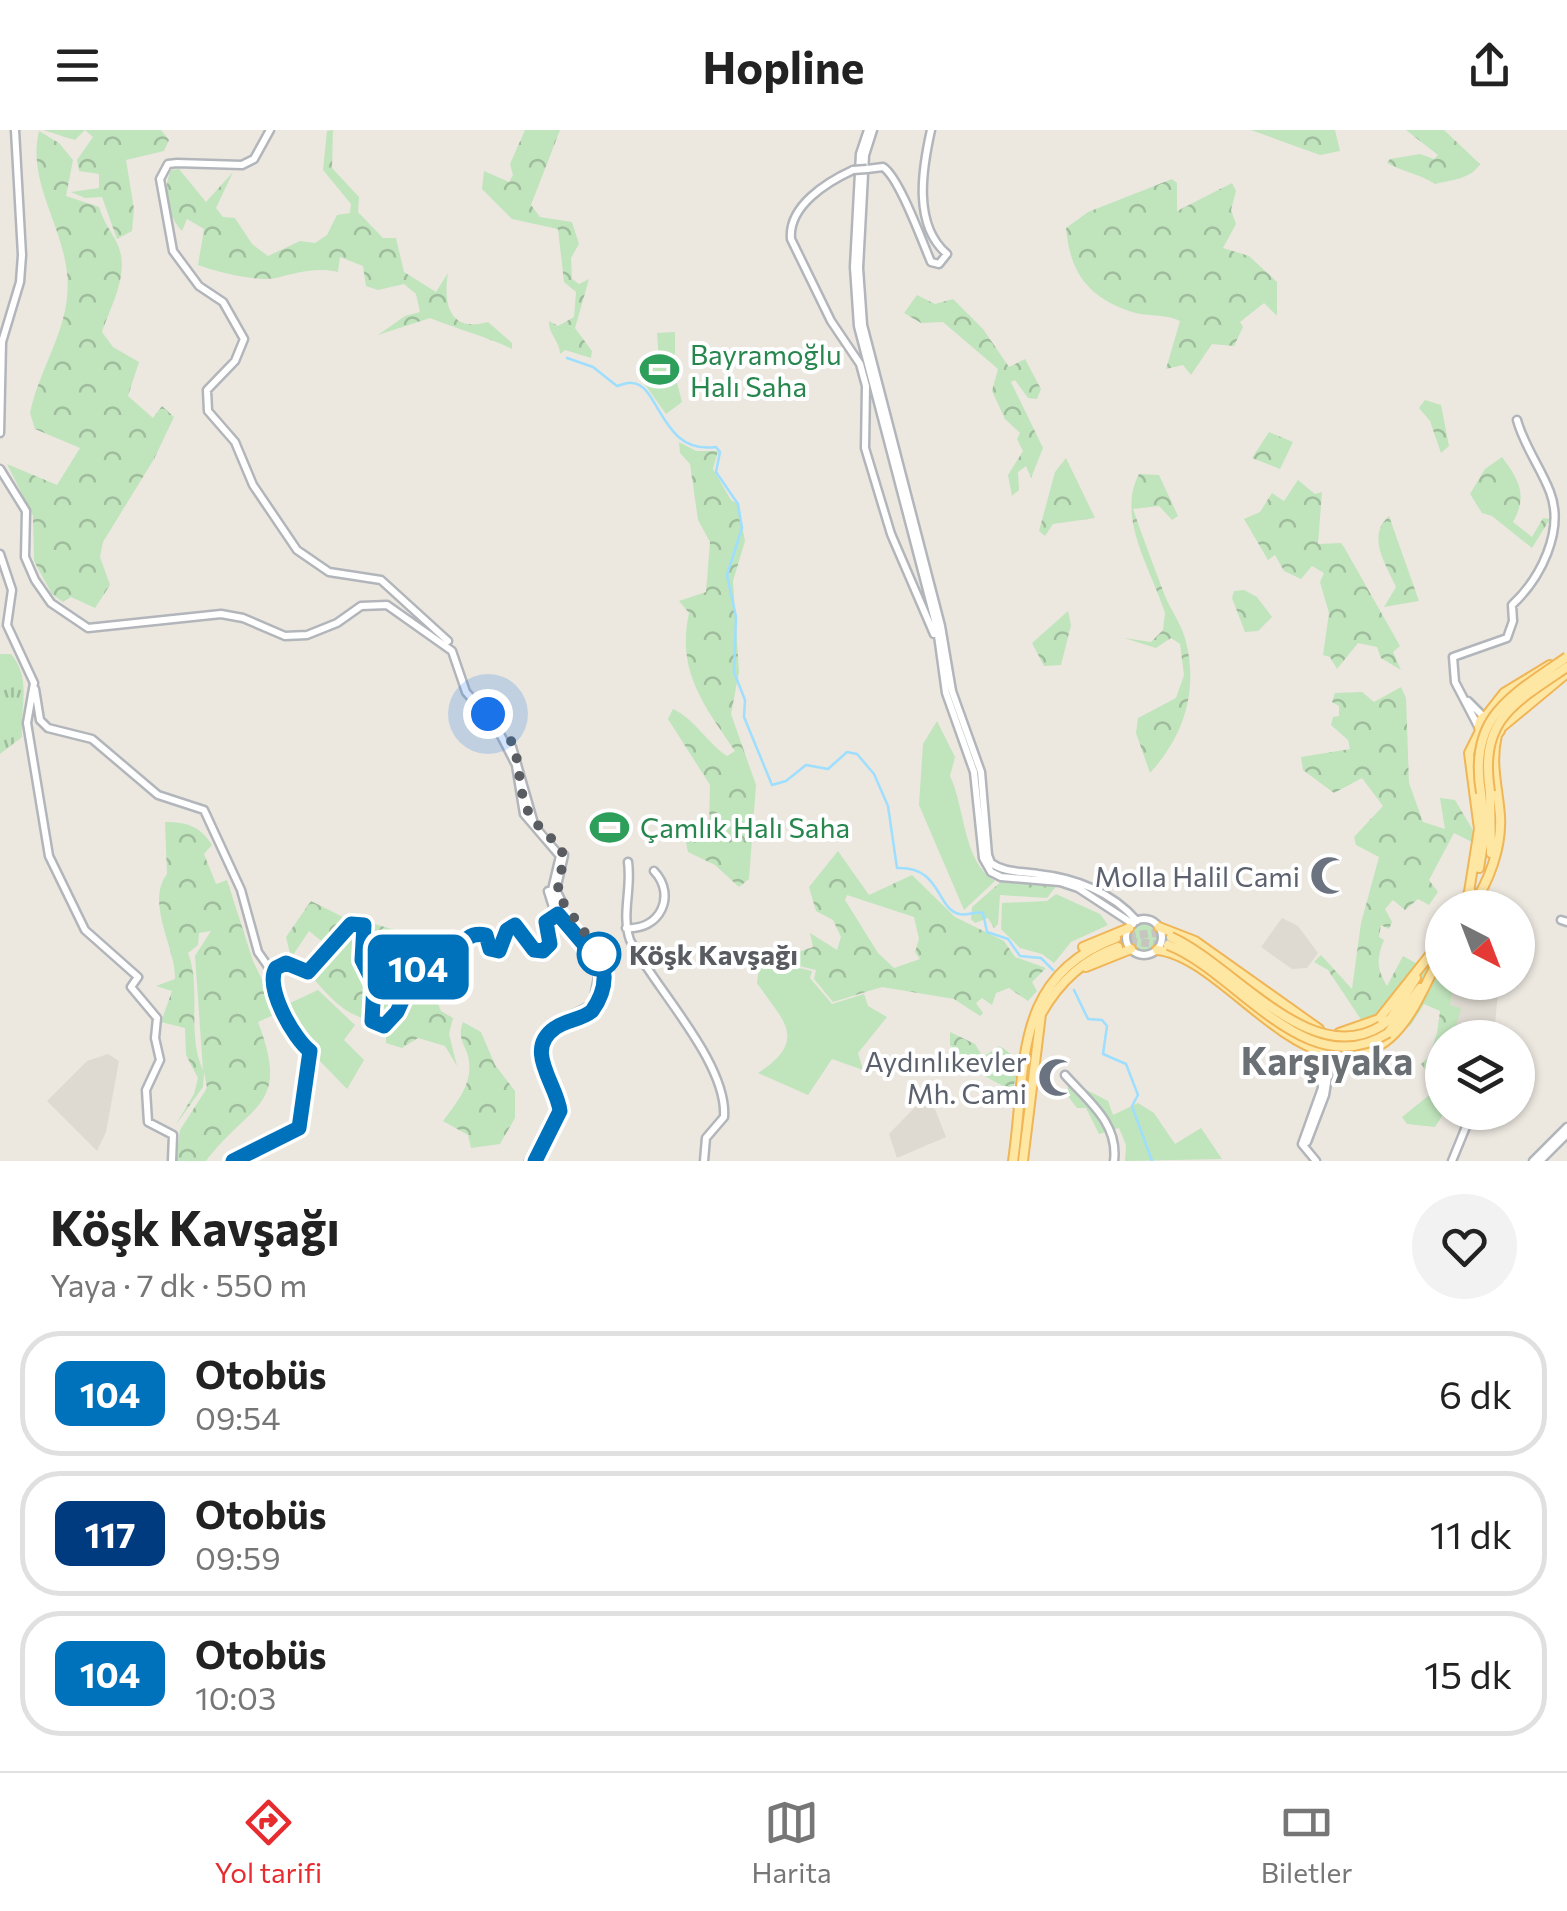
<!DOCTYPE html>
<html lang="tr">
<meta charset="utf-8">
<style>
:root{--surface:#fff;--page:#f2f2f2;--text:#222;--muted:#767676;--line:#e0e0e0;--accent:#e72c30}
body{margin:0;font-family:Commissioner,sans-serif;background:var(--page);color:var(--text);height:100vh;display:flex;flex-direction:column;font-size:38px;white-space:nowrap}
*{box-sizing:border-box;margin:0}
p{font-size:32px;color:var(--muted)}
.icon{flex:none;width:55px;height:55px;fill:none;stroke:currentColor;stroke-width:2;stroke-linecap:round;stroke-linejoin:round}
.map{position:relative;height:1031px;overflow:hidden}
.drawer{display:flex;flex-direction:column;background:var(--surface);flex:1}
.drawer>*{flex:none}
.badge{padding:0 20px;border-radius:15px;font-size:35px;line-height:65px}
.needle{width:65px;rotate:138deg}
.controls{position:absolute;left:1425px;top:760px;display:grid;gap:20px}
.controls a{display:grid;place-items:center;width:110px;height:110px;border-radius:50%;background:var(--surface);box-shadow:0 2px 8px #0004;font-size:50px}
.you{position:absolute;width:50px;height:50px;margin:-25px;border:8px solid #fff;border-radius:50%;background:#1a73e8;box-shadow:0 0 0 15px #1a73e833}
.map>.badge{position:absolute;translate:-50% -50%;box-shadow:0 0 0 5px #fff}
.round{display:grid;place-items:center;flex:none;width:105px;height:105px;border-radius:52px;background:var(--page)}
.summary{display:flex;align-items:center;justify-content:space-between;height:170px;padding:0 50px}
h1{font-size:48px;font-weight:700;line-height:75px}
ul{padding:0;list-style:none}
li{display:flex;align-items:center;gap:30px;height:125px;margin:0 20px 15px;padding:0 30px;border:5px solid var(--line);border-radius:40px}
li div{flex:1}
li b{display:block;font-size:38px}
li em{font-style:normal}
li .badge{min-width:110px;font-weight:700;text-align:center}
header{display:flex;justify-content:space-between;align-items:center;height:130px;padding:0 50px;background:var(--surface);font-size:45px;font-weight:700}
.menu{display:flex;justify-content:space-around;align-items:center;height:140px;border-top:2px solid var(--line);background:var(--surface);font-size:28px;color:var(--muted)}
.menu a{display:grid;justify-items:center;gap:5px}
.menu .selected{color:var(--accent)}
.map>svg:first-child{display:block}
.education{fill:#dedad1}
.grass{fill:url(#grass-tufts)}
.forest{fill:url(#forest-crowns);fill-rule:evenodd}
.green{fill:#c0e4bc}
.lines{fill:none;stroke-linecap:round;stroke-linejoin:round}
.stream{stroke:#9edefe;stroke-width:2.5}
.primary-tunnel{stroke:#c7c5c0;stroke-width:8;stroke-dasharray:8 4;stroke-linecap:butt}
.secondary-casing{stroke:#b2b6bb;stroke-width:11}
.primary-casing{stroke:#efb556;stroke-width:12}
.secondary{stroke:#fff;stroke-width:6}
.primary{stroke:#fee6a3;stroke-width:8}
.secondary-bridge-casing{stroke:#b2b6bb;stroke-width:11;stroke-linecap:butt}
.primary-bridge-casing{stroke:#efb556;stroke-width:12;stroke-linecap:butt}
.secondary-bridge{stroke:#fff;stroke-width:6}
.primary-bridge{stroke:#fee6a3;stroke-width:8}
.line-casing{stroke:#fff;stroke-width:22}
.line{stroke:#0072bc;stroke-width:15}
.walk{stroke:#595d61;stroke-width:10;stroke-dasharray:0 18}
.stop-dot{fill:#fff;stroke:#0072bc;stroke-width:5}
.labels{text-anchor:middle;dominant-baseline:central;stroke-width:8;stroke-linejoin:round;paint-order:stroke}
.leisure-label{font-size:28px;fill:#27864d;stroke:#fff;text-anchor:start}
.worship-label{font-size:28px;fill:#5b616d;stroke:#fff;text-anchor:end}
.stop-label{font-size:28px;font-weight:bold;fill:#595d61;stroke:#fff;text-anchor:start}
.district-label{font-size:38px;font-weight:bold;fill:#6a7073;stroke:#fff}
</style>
<header><svg class="icon" aria-label="menu" viewBox="0 0 24 24"><path d="M4 6h16M4 12h16M4 18h16"/></svg>Hopline<svg class="icon" aria-label="share" viewBox="0 0 24 24"><path d="M12 15V3M7 8l5-5 5 5M5 13v7h14v-7"/></svg></header>
<div class="map">
<svg width="1567" height="1031" viewBox="0 0 1567 1031">
<defs>
<pattern id="grass-tufts" width="24" height="20" patternUnits="userSpaceOnUse" patternTransform="scale(2.5)"><rect width="24" height="20" fill="#c0e4bc"/><path d="M3 7l-1-3M5 7V3M7 7l1-3M15 17l-1-3M17 17v-4M19 17l1-3" fill="none" stroke="#9fbc9c"/></pattern>
<pattern id="forest-crowns" width="20" height="18" patternUnits="userSpaceOnUse" patternTransform="scale(2.5)"><rect width="20" height="18" fill="#c0e4bc"/><path d="M2 6a3 3 0 1 1 6 0M12 15a3 3 0 1 1 6 0" fill="none" stroke="#9fbc9c"/></pattern>
</defs>
<rect width="100%" height="100%" fill="#ece8e0"/>
<path class="education" d="M1282,788L1298,796L1318,823L1307,838L1292,839L1261,817Z
M1454,853H1478L1498,861L1494,907L1445,905Z
M108,924L119,931L106,1002L97,1021L47,971L87,931Z
M919,973L935,979L946,1007L897,1028L889,1004Z"/>
<path class="grass" d="M0,524H11C32,549 20,576 22,607L0,624Z
M1449,875L1461,878L1453,907L1442,908V951L1437,955L1421,934L1429,927L1437,903L1445,905Z"/>
<path class="forest" d="M43,0H161L169,10L164,21L126,30L134,79L132,101L117,109L102,67L85,68L71,62L99,58V44L79,41L77,30L93,7L85,0L75,10Z
M333,0L332,38L359,67L358,82L383,108H396L404,142L436,162L448,143C443,173 449,203 488,192L512,213V219C488,207 457,199 430,188L378,205L405,186L420,182L416,164L404,154L378,160L366,156L363,136L340,127L338,142C316,137 297,143 276,148C256,152 217,142 198,135L204,99L187,89L182,101C167,85 162,60 171,40L179,39L206,72L233,42L216,78L223,87L235,88L252,114L268,126L300,111L315,113L327,105L337,85L350,83L351,74L323,40L327,1Z
M525,0H560L531,75L540,87L572,92L579,114L571,128L572,149L579,154L589,149L575,198L592,221L591,228L565,220L560,224C560,211 548,204 549,191L558,196L574,187L576,162L564,152L558,99L512,89L482,59L484,41L509,52L513,45L510,34Z
M1251,0H1335L1340,21L1320,25Z
M1406,0H1444L1480,34C1471,49 1452,50 1435,54C1419,44 1404,42 1387,33L1390,29L1420,24L1434,29L1438,25Z
M39,1L59,13L73,30L66,66L99,77C103,91 111,101 117,113C131,142 111,175 102,202L113,217L139,232L128,266L153,288L162,276L174,287L154,329L103,412L100,427L110,455L95,478L71,467L63,472L52,464L34,431L33,386L7,334L57,355L80,318L35,299L30,283C40,235 73,194 67,143C62,94 27,51 39,1Z
M1172,49L1177,53V81L1232,53L1236,61L1231,80L1236,94L1223,118L1249,126L1277,152V186L1264,173L1240,192L1243,197L1234,216L1212,214L1191,245L1183,235L1166,239L1180,191C1164,183 1148,187 1132,182C1087,167 1070,142 1066,98L1088,82Z
M917,165L935,174L953,169L983,199L1009,237L1025,229L1041,259L1037,269L1028,268L1015,250L1011,252L1043,318L1031,348L1026,336L1018,342L1019,360L1012,366L1008,345L1023,321L1017,309L1020,303L1005,289L992,261L998,239L943,192L921,193L904,183Z
M1425,270L1441,275L1449,316L1441,323L1430,291L1419,278Z
M1269,302L1293,312L1280,339L1252,328Z
M679,312L696,321H718L713,339L731,370L738,374L745,411L733,451L739,542L731,584L756,655L749,749L739,757L715,735L688,722L686,712L709,697L710,655L668,589L673,579C697,591 705,611 727,626L735,621C705,576 676,542 689,483L679,471L706,462L710,412L698,390L690,334L680,323Z
M1502,327C1519,350 1528,365 1513,392L1532,407L1543,388L1550,389L1532,418L1492,386L1482,383L1470,364L1485,339Z
M1066,328L1095,388L1053,394L1045,406L1039,401L1055,342Z
M1139,344L1159,345L1178,386L1172,390L1159,376L1133,379C1143,408 1154,437 1165,466C1171,480 1181,494 1185,508C1199,558 1185,605 1150,643L1136,603L1138,588L1176,568L1184,545L1180,514L1171,508L1156,518L1124,508L1151,512L1163,500L1165,483C1151,439 1116,387 1139,344Z
M1298,350L1315,364L1322,362L1318,414L1341,413L1344,417L1400,516L1393,522L1401,540L1381,528L1377,517L1358,513L1337,539L1330,527L1323,525L1329,483L1320,452L1324,443L1312,436L1301,449L1284,441L1275,425L1268,430L1244,389L1260,382L1272,363L1284,371Z
M1389,386L1419,471L1384,477L1396,457C1386,434 1366,407 1389,386Z
M1244,460L1257,467L1272,487L1258,501L1245,502L1232,468L1234,461Z
M1068,481L1071,495L1061,535L1044,536L1032,513Z
M1401,557L1406,568L1409,653L1423,692L1445,699L1440,668L1455,670L1474,702V713L1454,703L1429,750L1438,762L1429,775L1418,769L1405,780L1393,770L1385,779L1392,792L1389,799L1381,795L1379,807L1384,810C1376,829 1377,839 1387,856L1403,826L1421,836L1429,826L1427,820L1442,808V852L1454,853L1445,905L1437,903L1440,881L1424,874L1411,895L1377,916L1358,909L1370,903L1328,840L1314,832L1321,825L1352,859L1361,793L1379,727L1356,715L1354,707L1383,676L1362,648L1334,663L1303,640L1301,627L1350,619L1348,610L1331,595L1333,587L1339,586V576L1332,572L1335,563L1362,562L1374,572Z
M165,692C187,692 200,696 212,715L204,724L216,754L227,750L253,831L278,883L258,892C291,978 251,972 206,1031H176L180,1000L207,958L204,942L203,957L175,996L194,964L198,948L186,925L185,898L161,892L172,861L156,856L175,849C176,818 145,773 167,744ZM211,801L195,826L203,940C186,904 202,859 188,823L198,815L199,803Z
M838,721L869,765L912,745L955,787L1004,811L1015,827L1046,838L1032,852L1037,861L1028,871L1009,858L996,863L992,875L982,868L976,873L983,883L980,886L954,869L882,857L833,872L814,849L816,840L791,834L787,826L813,817L810,803L837,820L841,807L833,790L816,781L809,757ZM847,765L914,787L919,809L915,822L920,829L894,838L878,823L845,770Z
M1004,749L1058,754L1047,768L1000,765L998,794L994,798L988,788L975,793L971,789L972,777Z
M311,771L343,787L324,813L309,801L291,828L286,807Z
M358,789L398,801L417,826L440,845L434,852L431,871L413,858L387,895C344,885 339,877 310,845Z
M417,865L431,874L435,866L441,881L453,888L449,904L457,936L445,916L418,908L402,918L386,913V902Z
M463,892L481,902L495,935L515,961V988L500,1014L471,1018L468,1005L443,991C458,971 476,950 467,923C462,910 458,906 463,892Z
M950,902L975,914L983,927L999,916C1020,927 1019,937 1013,959C986,951 970,935 950,915Z"/>
<path class="green" d="M675,202V245L682,272L666,284L638,245L659,231L657,203Z
M937,591L955,627L950,646C965,677 963,733 995,751L964,780L919,675L923,614Z
M1056,764L1100,784L1108,795L1071,812L1054,833L1042,824L1020,818L1001,799L1002,773L1047,771Z
M1128 807a16 16 0 1 1 32 0a16 16 0 1 1-32 0Z
M768,831L812,841L810,848L832,874L864,864L868,876L887,887L858,923L863,940L832,929L808,965L758,943C810,909 782,890 757,853L759,838Z
M318,860L355,895L344,910L364,930L347,959L318,929L319,918L306,907L290,873Z
M1075,954L1108,971L1113,985L1138,973L1154,983L1175,1014L1201,998L1222,1029L1125,1031L1126,1015L1119,998L1099,1004L1086,978H1077L1067,965L1068,956Z
M1442,955L1444,983L1435,997L1407,994L1402,987Z"/>
<g class="lines">
<path class="stream" d="M567,228L593,237L617,256C622,255 627,252 632,253C660,254 660,325 716,317L720,322L716,342L738,374L742,398L727,445L736,487L734,542L745,570L744,587L772,655L786,651L806,635L828,639L847,622L857,624L874,644L888,676L897,738C941,736 936,778 959,784C967,786 975,781 983,783L987,802L1008,809L1020,826L1041,828L1053,840
M1074,860L1088,889L1102,890L1107,896L1103,924L1126,934L1138,965L1132,976L1152,1031"/>
<path class="primary-tunnel" d="M1116,808L1153,803L1171,807
M1118,817L1134,812L1168,815"/>
<defs>
<path id="secondary" d="M270,0L254,29L242,35L177,33L168,34L160,49L173,121L199,156L223,172L244,209L235,231L207,260L208,281L235,312L253,355L297,420L329,442L381,450L448,511
M868,0L860,24L854,137L858,196L937,498L946,563L974,642L983,728L991,742L1001,747L1060,752L1078,758L1133,794
M873,0L865,25L859,138L863,195L941,496L952,561L981,642L988,725L991,733C1005,743 1021,741 1038,744C1075,748 1112,762 1137,791
M867,39L883,37C899,47 922,111 931,132L939,134L947,124C913,95 922,40 931,0
M853,40C827,52 788,76 791,109L831,191L860,234L866,256L865,318L891,404L934,504
M0,303L2,212L20,152L22,125L15,0
M0,339L26,381L25,427L35,450L51,473L88,498L221,484L243,488L285,506L307,505L337,493L361,476L387,475L452,521L466,562L496,596L516,635L524,684L560,726L551,764L600,837L593,873C580,884 563,886 550,896C519,923 553,949 555,979L529,1031
M0,424L12,460L7,495L34,553L27,593L49,726L85,800L138,847L131,857L157,888L155,908L160,930L146,960L148,992L173,1005L172,1031
M35,559L40,590L48,598L92,609L158,665L204,680L241,760L258,822L272,842
M1468,571L1484,587
M1479,598L1455,552L1453,527L1507,508L1513,491L1512,475C1540,449 1565,401 1550,362C1541,338 1524,316 1517,290
M512,617L533,690
M628,732C632,759 621,784 630,810C654,857 728,933 724,987L706,1008L704,1031
M548,761L553,777L588,818
M563,774L556,760L564,725
M1126 807a18 18 0 1 1 36 0a18 18 0 1 1-36 0Z
M1561,790L1567,792
M626,798C660,801 677,765 654,741
M272,842L286,833L308,841L351,794L365,795L362,830L374,854L372,891L384,897L397,882L418,836L452,831C462,816 465,801 486,805L490,819L499,821L507,800L515,795L534,819L543,821L550,814L546,792L558,784
M573,891L586,886L598,872
M1498,908L1499,900
M1065,945C1087,970 1119,993 1114,1031
M1307,1012L1325,965L1332,921
M233,1031C251,1017 274,1017 292,1005C305,996 310,937 310,921C292,907 271,866 272,842
M535,1031L559,992L556,963
M1316,1031L1302,1014L1322,958L1319,922
M1452,1031L1472,982
M1533,1031L1567,997
M1540,1031L1567,1004"/>
<path id="primary" d="M1479 596a11 11 0 1 1 22 0a11 11 0 1 1-22 0Z
M1486,586L1504,563L1550,535
M1502,597L1567,543
M1490,662L1491,723
M1479,738L1485,702L1481,663
M1469,762L1479,699L1469,623L1480,601
M1461,778L1470,760
M1471,778C1489,752 1502,717 1500,686C1498,657 1490,634 1497,605
M1159,797L1195,811L1319,899
M1083,817L1129,798
M1157,820C1209,825 1267,907 1326,923L1336,911
M1432,824L1442,806
M1086,837L1131,819
M1381,896L1391,888L1416,848
M1339,903L1379,889L1433,821
M1388,903L1420,858
M1333,920C1395,938 1418,868 1440,826
M1013,1031C1027,938 1011,847 1116,808
M1023,1031L1041,884C1059,852 1083,829 1118,817"/>
</defs>
<use href="#secondary" class="secondary-casing"/>
<use href="#primary" class="primary-casing"/>
<use href="#secondary" class="secondary"/>
<use href="#primary" class="primary"/>
<defs>
<path id="secondary-bridge" d="M853,40L867,39"/>
<path id="primary-bridge" d="M1490,662C1479,589 1513,574 1567,537
M1481,663C1468,586 1511,566 1567,527
M1171,807C1234,835 1310,940 1381,896
M1168,815C1237,841 1306,956 1388,903"/>
</defs>
<use href="#secondary-bridge" class="secondary-bridge-casing"/>
<use href="#primary-bridge" class="primary-bridge-casing"/>
<use href="#secondary-bridge" class="secondary-bridge"/>
<use href="#primary-bridge" class="primary-bridge"/>
</g>
<g class="lines">
<defs>
<path id="line" d="M233,1031L299,998L310,921C294,909 264,857 276,838L286,833L308,842L351,794L364,795L362,830L374,854L372,891L384,896L397,882L418,836L452,831C462,816 465,801 486,805L490,819L499,821L507,800L515,795L534,820L543,821L550,814L546,792L558,784L587,818L593,814C607,837 609,857 592,881C581,890 566,890 555,898C523,920 557,954 560,981L535,1031"/>
</defs>
<use href="#line" class="line-casing"/>
<use href="#line" class="line"/>
<path class="walk" d="M488,584C529,614 512,651 529,683C538,700 556,708 564,726L557,764L593,814L596,827L599,824"/>
</g>
<defs>
<symbol id="stadium-bare" viewBox="-9 -9 18 18"><path d="M0-5a6.5 5 0 1 0 0 10a6.5 5 0 1 0 0-10ZM-3.5-1.8h7v3.6h-7Z" fill="#2e9e5b" stroke="#fff" stroke-width="2.5" paint-order="stroke"/></symbol>
<symbol id="mosque-bare" viewBox="-9 -9 18 18"><path d="M3.5-4.9A6 6 0 1 0 3.5 4.9A5 5 0 1 1 3.5-4.9Z" fill="#6b7280" stroke="#fff" stroke-width="2.5" paint-order="stroke"/></symbol>
</defs>
<g fill-rule="evenodd">
<use href="#stadium-bare" x="632" y="212" width="55" height="55"/>
<use href="#stadium-bare" x="582" y="670" width="55" height="55"/>
<use href="#mosque-bare" x="1302" y="718" width="55" height="55"/>
<use href="#mosque-bare" x="1030" y="920" width="55" height="55"/>
</g>
<circle class="stop-dot" cx="599" cy="824" r="20"/>
<g class="labels">
<g class="leisure-label">
<text x="690" y="224">Bayramoğlu<tspan x="690" dy="32">Halı Saha</tspan></text>
<text x="640" y="697">Çamlık Halı Saha</text>
</g>
<g class="worship-label">
<text x="1300" y="746">Molla Halil Cami</text>
<text x="1027" y="931">Aydınlıkevler<tspan x="1027" dy="32">Mh. Cami</tspan></text>
</g>
<g class="stop-label">
<text x="629" y="824">Köşk Kavşağı</text>
</g>
<g class="district-label">
<text x="1327" y="929">Karşıyaka</text>
</g>
</g>
</svg>
<div class="controls">
<a><svg class="needle" viewBox="-14 -14 28 28"><path d="M0-13l5 13h-10z" fill="#e53935"/><path d="M0 13l5-13h-10z" fill="#767676"/></svg></a>
<a><svg class="icon" aria-label="layers" viewBox="0 0 24 24"><path d="M12 4l9 5-9 5-9-5zM3 14l9 5 9-5"/></svg></a>
</div>
<div class="you" style="left:488px;top:584px"></div>
<b class="badge" style="left:418px;top:837px;background:#0072bc;color:#fff">104</b>
</div>
<section class="drawer">
<div class="summary"><div><h1>Köşk Kavşağı</h1><p>Yaya · 7 dk · 550 m</p></div><a class="round"><svg class="icon" aria-label="heart" viewBox="0 0 24 24"><path d="M12 20l-8-8c-3-5 5-10 8-4 3-6 11-1 8 4z"/></svg></a></div>
<ul>
<li><span class="badge" style="background:#0072bc;color:#fff">104</span><div><b>Otobüs</b><p>09:54</p></div><em>6 dk</em></li>
<li><span class="badge" style="background:#003b80;color:#fff">117</span><div><b>Otobüs</b><p>09:59</p></div><em>11 dk</em></li>
<li><span class="badge" style="background:#0072bc;color:#fff">104</span><div><b>Otobüs</b><p>10:03</p></div><em>15 dk</em></li>
</ul>
</section>
<nav class="menu">
<a class="selected"><svg class="icon" aria-label="directions" viewBox="0 0 24 24"><path d="M12 3l9 9-9 9-9-9zM9 14v-3h6M13 9l2 2-2 2"/></svg>Yol tarifi</a>
<a><svg class="icon" aria-label="map" viewBox="0 0 24 24"><path d="M3 6l6-2 6 2 6-2v14l-6 2-6-2-6 2zM9 4v14M15 6v14"/></svg>Harita</a>
<a><svg class="icon" aria-label="tickets" viewBox="0 0 24 24"><path d="M3 7h18v10H3zM15 7v10"/></svg>Biletler</a>
</nav>
